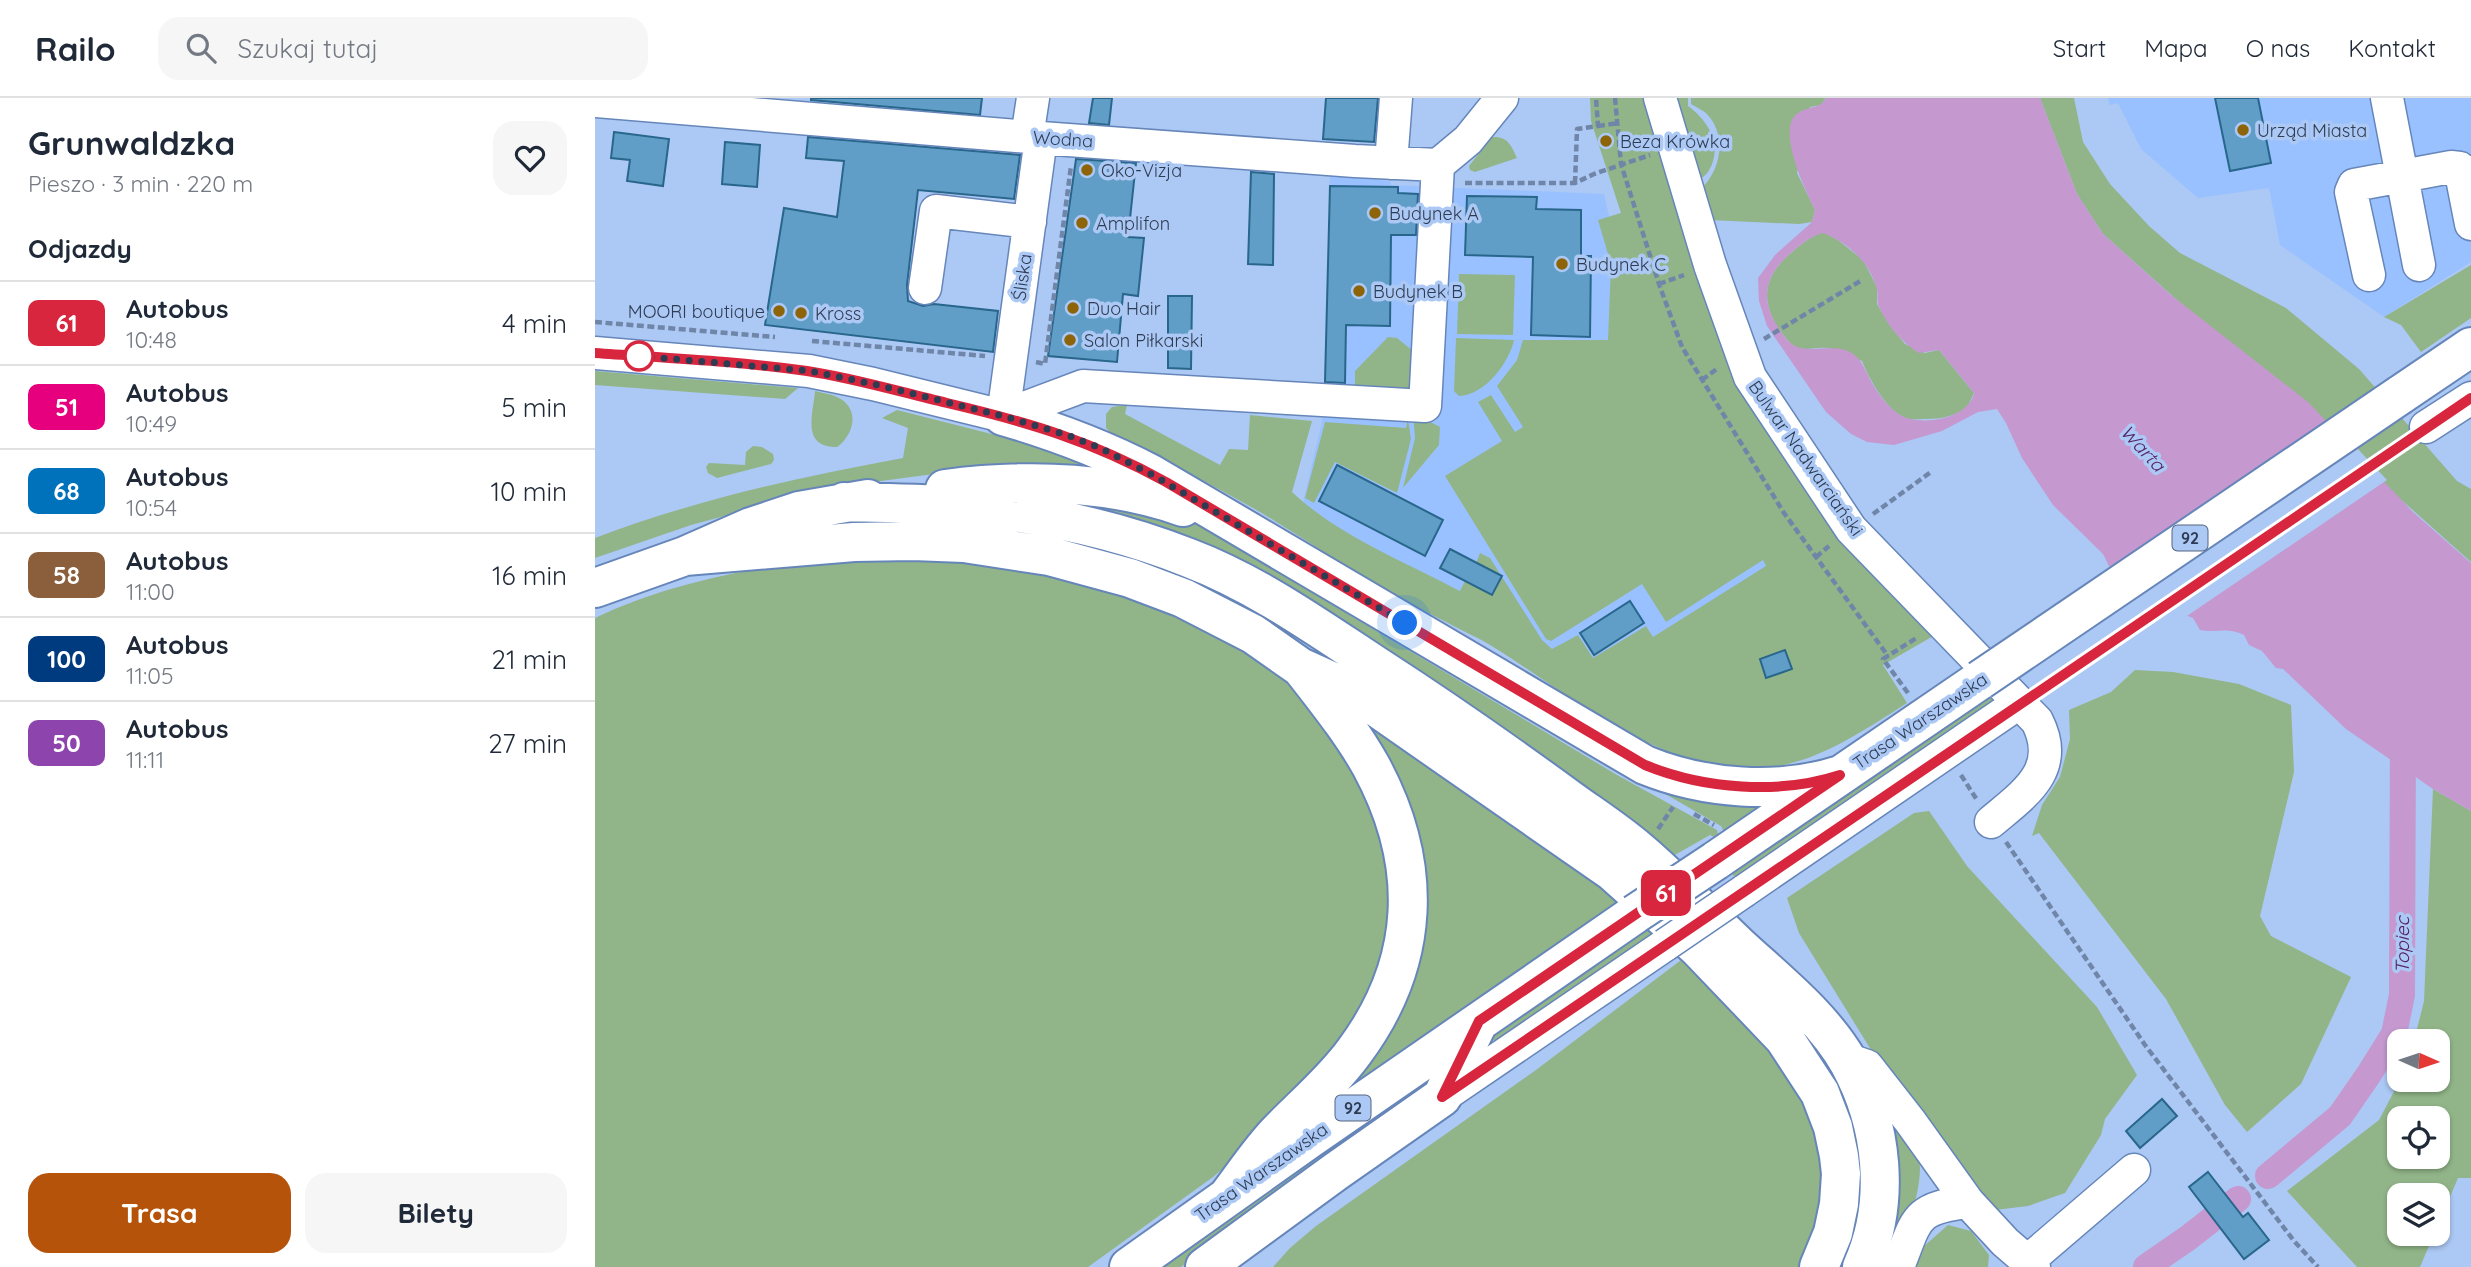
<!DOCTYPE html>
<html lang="pl">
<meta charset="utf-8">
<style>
:root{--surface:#fff;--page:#f6f6f7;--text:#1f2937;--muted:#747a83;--line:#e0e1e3;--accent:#b45309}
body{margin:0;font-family:Quicksand,sans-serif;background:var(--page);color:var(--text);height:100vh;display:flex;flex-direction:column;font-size:26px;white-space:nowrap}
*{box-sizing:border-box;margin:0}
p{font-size:23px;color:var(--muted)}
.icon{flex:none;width:38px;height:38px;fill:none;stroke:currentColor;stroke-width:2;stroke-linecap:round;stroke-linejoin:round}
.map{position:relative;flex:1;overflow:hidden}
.panel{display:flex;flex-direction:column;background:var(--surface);width:595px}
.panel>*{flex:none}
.badge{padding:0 14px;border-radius:10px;font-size:24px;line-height:46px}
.needle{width:46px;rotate:93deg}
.buttons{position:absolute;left:1792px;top:931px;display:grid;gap:14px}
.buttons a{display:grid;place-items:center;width:63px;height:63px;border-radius:14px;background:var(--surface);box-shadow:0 2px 5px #0004;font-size:35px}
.you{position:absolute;width:35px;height:35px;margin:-18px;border:5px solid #fff;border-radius:50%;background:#1a73e8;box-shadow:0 0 0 10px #1a73e833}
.map>.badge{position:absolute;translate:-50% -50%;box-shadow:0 0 0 4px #fff}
h2{padding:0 28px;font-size:26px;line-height:63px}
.round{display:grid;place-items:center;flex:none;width:74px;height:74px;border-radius:21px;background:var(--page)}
.overview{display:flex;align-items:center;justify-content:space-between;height:119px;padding:0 28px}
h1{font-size:33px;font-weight:700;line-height:52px}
.primary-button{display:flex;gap:14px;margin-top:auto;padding:14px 28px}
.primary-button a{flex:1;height:80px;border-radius:21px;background:var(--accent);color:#fff;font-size:28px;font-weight:700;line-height:80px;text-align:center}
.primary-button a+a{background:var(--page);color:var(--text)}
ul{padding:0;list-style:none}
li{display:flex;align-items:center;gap:21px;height:84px;padding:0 28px;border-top:2px solid var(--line)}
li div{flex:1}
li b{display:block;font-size:26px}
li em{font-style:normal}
li .badge{min-width:77px;font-weight:700;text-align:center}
header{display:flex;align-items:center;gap:42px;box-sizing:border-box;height:98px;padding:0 35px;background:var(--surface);border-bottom:2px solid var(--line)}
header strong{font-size:33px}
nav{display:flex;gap:38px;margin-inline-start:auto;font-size:24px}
.search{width:490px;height:63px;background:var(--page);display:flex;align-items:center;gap:18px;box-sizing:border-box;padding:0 24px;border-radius:21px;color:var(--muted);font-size:26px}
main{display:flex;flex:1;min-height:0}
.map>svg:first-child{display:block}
.built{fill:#9ac1ff}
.green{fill:#91b588;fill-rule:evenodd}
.water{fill:#c599cf;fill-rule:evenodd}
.pier{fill:#acc8f4}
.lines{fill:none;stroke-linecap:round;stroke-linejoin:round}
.canal{stroke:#c599cf;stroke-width:26}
.building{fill:#619ec7;stroke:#29668c;stroke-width:2}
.minor-casing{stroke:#6686ba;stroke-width:35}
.major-casing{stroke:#6686ba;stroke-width:42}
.path{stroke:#7086a8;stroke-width:4.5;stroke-dasharray:7 3.5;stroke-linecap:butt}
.minor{stroke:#fff;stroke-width:32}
.major{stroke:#fff;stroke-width:38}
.minor-bridge-casing{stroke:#6686ba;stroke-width:35;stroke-linecap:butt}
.major-bridge-casing{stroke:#6686ba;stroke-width:42;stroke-linecap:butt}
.minor-bridge{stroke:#fff;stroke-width:32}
.major-bridge{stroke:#fff;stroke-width:38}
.line-casing{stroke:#fff;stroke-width:16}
.line{stroke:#d7263d;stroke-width:10}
.walk{stroke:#2e3c53;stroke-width:7;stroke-dasharray:0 12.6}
.poi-dot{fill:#8d6408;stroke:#acc8f4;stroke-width:2.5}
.stop-dot{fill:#fff;stroke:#d7263d;stroke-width:3.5}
.labels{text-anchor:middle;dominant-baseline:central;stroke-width:7;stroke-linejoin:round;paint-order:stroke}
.shield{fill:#acc8f4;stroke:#546683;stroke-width:2}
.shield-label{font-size:16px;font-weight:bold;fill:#2e3c53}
.poi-label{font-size:18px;fill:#2e3c53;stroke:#acc8f4;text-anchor:start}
.street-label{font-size:18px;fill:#2e3c53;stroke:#acc8f4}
.water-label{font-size:19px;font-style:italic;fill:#552162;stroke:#acc8f4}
</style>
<header>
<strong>Railo</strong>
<div class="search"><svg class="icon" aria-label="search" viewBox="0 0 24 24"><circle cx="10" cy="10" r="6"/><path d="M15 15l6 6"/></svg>Szukaj tutaj</div>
<nav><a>Start</a><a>Mapa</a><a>O nas</a><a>Kontakt</a></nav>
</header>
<main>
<section class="panel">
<div class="overview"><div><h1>Grunwaldzka</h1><p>Pieszo · 3 min · 220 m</p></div><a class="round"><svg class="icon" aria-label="heart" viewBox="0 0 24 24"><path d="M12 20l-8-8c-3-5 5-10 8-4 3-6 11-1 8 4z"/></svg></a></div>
<h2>Odjazdy</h2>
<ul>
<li><span class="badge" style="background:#d7263d;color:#fff">61</span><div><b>Autobus</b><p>10:48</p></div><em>4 min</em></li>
<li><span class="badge" style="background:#e6007e;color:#fff">51</span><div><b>Autobus</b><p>10:49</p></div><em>5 min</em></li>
<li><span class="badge" style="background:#0072bc;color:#fff">68</span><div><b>Autobus</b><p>10:54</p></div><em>10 min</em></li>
<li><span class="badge" style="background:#8b5e3c;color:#fff">58</span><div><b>Autobus</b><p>11:00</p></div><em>16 min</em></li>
<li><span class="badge" style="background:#003b80;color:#fff">100</span><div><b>Autobus</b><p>11:05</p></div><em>21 min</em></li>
<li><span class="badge" style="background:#8e44ad;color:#fff">50</span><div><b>Autobus</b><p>11:11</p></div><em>27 min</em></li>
</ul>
<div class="primary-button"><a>Trasa</a><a>Bilety</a></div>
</section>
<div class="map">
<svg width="1876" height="1169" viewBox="0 0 1876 1169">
<rect width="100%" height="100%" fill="#acc8f4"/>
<path class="built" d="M1513,0H1876V164L1789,219L1685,147L1674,90L1603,100L1546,51L1523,5L1515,7Z
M735,78L795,83L796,87L1009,96L1026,170L1194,482L1002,576L705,417L727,324L730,284Z"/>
<path class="green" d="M995,0H1093V8C1114,23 1129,49 1113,74C1110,78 1104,82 1100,86L1166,281L1269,431L1359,526L1288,567L1312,605C1252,643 1198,682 1122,668C1043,654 967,592 900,550C885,540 869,534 853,525C825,511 798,495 770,479C732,457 696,432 658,410C612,384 564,360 517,336L511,330V316L517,309L532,307L530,316L625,367L634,351L653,352L655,317L717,323L697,394C744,438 808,463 865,493L870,483L897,496L906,478L881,465L885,455L895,460L947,542L957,551L983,537L998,560L1051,528L1058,539L1171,468L1168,462L1071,524L1047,486L956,543L951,541L850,378L907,343L883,304L896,297L920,334L928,329L902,288L922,262L928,242H1013L1016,166L1003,122L1026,115L996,23Z
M1096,0H1231L1226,7L1215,9L1202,75L1220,112L1217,124L1204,126L1115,122L1105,92C1126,73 1133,37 1111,15C1107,12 1101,9 1096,6Z
M1445,0H1479L1488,44L1515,86L1554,128L1585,155L1691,210L1764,271L1862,383L1876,391V464L1508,136L1482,96Z
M897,39C913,38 916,47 922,60L880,74L875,72L874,68Z
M1228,134L1243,142L1268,162L1282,189V206L1296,229L1310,246L1330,255L1344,252L1379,295L1372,310C1359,318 1347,321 1331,321C1326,321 1319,322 1314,321C1294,317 1274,281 1267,263C1256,259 1242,251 1231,250C1220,249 1209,254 1199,248C1193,244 1188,236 1184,231C1164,201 1170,177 1196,155C1206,146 1216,138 1228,134Z
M1876,167V220L1826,254L1806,227L1789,219Z
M864,176L920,177L918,237L862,236Z
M793,239L802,240L818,253L816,292L760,301V273Z
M861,240L919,242C914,265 890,297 864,298L859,293Z
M0,273L203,290L190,301L0,287Z
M220,293C227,295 236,296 242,299C266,310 259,337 242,349C206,349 218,317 220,293Z
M302,312L463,353L505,372L339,376L263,386L181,404L96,427L0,460V440C100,402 204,379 308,360L313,330L287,320Z
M818,315L845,329L844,347L808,390L820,340Z
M813,321L816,341L802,395L740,364L719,405L710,400L730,324L811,330Z
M158,348L167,349L178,356L179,362L176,366L122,380L113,375L111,369L114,365L150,367L151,354Z
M420,395L604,425L662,459L666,464L1022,677L1122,732L1123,736L1119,739L1115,737L1078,758L695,497Z
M342,458L502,485L629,535L693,583L720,613L790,727L799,830L762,926L654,1048L618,1079L493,1169H0V520C62,490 134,474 202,465C248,459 296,460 342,458Z
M1540,572L1578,574L1644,586L1696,607L1699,674L1665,818L1676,838L1756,879L1706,986L1652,1034L1630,1007L1571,901L1444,735L1437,738L1447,707L1465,679L1475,641L1474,612L1516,594Z
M1395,590L1404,604L1142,781L1134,773Z
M743,603L1034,796L875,908L739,1008L825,821Z
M1039,678L1160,707L1164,712L1129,734L1126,728Z
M1838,691L1876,713V1080H1863L1843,1127V1097H1804V1136H1839L1825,1169H1762L1692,1093L1784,1022L1805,982H1843V943H1819L1829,903ZM1843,1020V1059H1804V1020Z
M1334,713L1372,768L1502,909L1542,977L1510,1021L1506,1037L1470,1095L1433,1108L1400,1112L1281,960L1204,835L1192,800L1319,715Z
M1051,828L1058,836L1013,869L902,943L895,941V933Z
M1094,856L1113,875L1202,986L1221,1031L1229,1087L1223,1124L1203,1169H678L695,1150L721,1128L941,972Z
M835,981L837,984L586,1169H561Z
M1289,1013C1299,1025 1314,1037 1321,1051C1335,1077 1308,1143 1298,1169H1279Z
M1353,1127L1376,1133L1394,1157L1393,1169H1309L1310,1165Z"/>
<path class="water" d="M1231,0H1445L1482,96L1508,136L1576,197L1713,304L1818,414L1876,465V713L1838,691L1751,631L1688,571L1681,570L1667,553L1654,547L1649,537C1632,529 1622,535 1605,532L1598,520L1561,505L1514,468L1508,456L1458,407L1427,360L1411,325L1402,311L1383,314L1347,333L1299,347L1272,344L1256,336L1231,314L1172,228L1164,203L1163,180L1180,157L1217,124L1220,112C1211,94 1180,30 1203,15C1213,8 1226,11 1231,0ZM1228,135C1252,144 1273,163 1281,188C1284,195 1281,203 1284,209C1293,228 1306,244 1324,255L1344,252L1379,295C1374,322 1321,330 1302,315C1290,306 1279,290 1273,277C1268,268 1266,261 1258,256C1241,244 1218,256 1200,248C1193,245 1187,235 1183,229C1163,199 1172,175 1197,154C1206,146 1216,138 1228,135Z"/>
<path class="pier" d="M1762,350L1792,382L1589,520L1560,509L1545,497Z"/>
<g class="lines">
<path class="canal" d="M1673,1078L1745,1018L1774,976L1799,936L1807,897L1808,633
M1551,1169L1593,1140L1643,1101"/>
</g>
<path class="building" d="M216,0H387L385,17L216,2Z
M498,0H517L514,27L494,25Z
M731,0H783L779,44L728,41Z
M1620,0H1663L1676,65L1635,73Z
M19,34L74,41L68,88L32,83L35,62L16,60Z
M213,39L425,57L419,101L323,92L312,187L313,203L328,208L339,206L403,213L398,254L170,227L189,110L242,119L249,63L211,60Z
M130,44L165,47L162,89L127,86Z
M481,61L541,65L533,139L549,140L543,198L528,196L522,264L453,258Z
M656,74L679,76L678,167L653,166Z
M735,88L803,89V95L823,96L821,137H796L795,228L751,227L750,285L730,284Z
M872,98L942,99L941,111L986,112V158H996L995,239L936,237L938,159L870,157Z
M573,198H597L596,271L573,270Z
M742,367L848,422L830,458L724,403Z
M855,451L907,478L897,497L845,470Z
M1035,503L1049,525L999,557L985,535Z
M1190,552L1197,571L1171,580L1165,561Z
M1567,1001L1582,1018L1545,1050L1531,1033Z
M1613,1074L1648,1119L1653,1115L1674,1142L1649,1161L1594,1089Z"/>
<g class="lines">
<defs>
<path id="minor" d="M1065,0L1115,167L1155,279L1256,431L1442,623C1467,672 1429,696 1396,724
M1792,0L1824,167
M0,3L446,40L760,63L843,67L873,42L907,0
M432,39L438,0
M796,65L801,0
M1774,177L1756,94L1759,87L1856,69L1865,70L1876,126
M330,190L341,113L435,124
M0,255L214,273L278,286L408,318
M408,318L488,288L830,308L843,67
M408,318L446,40
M1831,329L1876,300
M1149,793L1412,613
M1251,961L1272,968L1315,1023L1373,1104L1410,1144L1439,1169
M847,999L1070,847
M1434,1162L1539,1072
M1303,1169C1322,1122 1318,1110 1373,1104"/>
<path id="major" d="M1805,297L1876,249
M408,318C460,333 508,351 556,376L1050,667C1109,691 1183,697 1245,677
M350,391C428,381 512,382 588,409
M249,404C288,405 329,405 368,408C444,415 523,432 594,460C662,486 722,529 783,569C848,611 911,655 974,701C996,717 1021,733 1042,751C1078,781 1110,816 1144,848C1183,884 1228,919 1254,965C1288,1027 1296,1104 1267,1169
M90,458L259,444L318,443L369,445L454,458L535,480L588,500L658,536L705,569L758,593L1018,774L1103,850L1189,940L1225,995L1238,1029L1244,1058L1246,1076L1244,1106L1238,1135L1224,1169
M0,490L90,458L156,429L204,413L273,401
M1120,763L1385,582
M633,1098C649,1077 664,1054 682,1035C708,1008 737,984 759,954C826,864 829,766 776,668C757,634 732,603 708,572
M534,1169L714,1041L1040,816
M610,1169L740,1074L847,999L883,925"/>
</defs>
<use href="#minor" class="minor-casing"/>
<use href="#major" class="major-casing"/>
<path class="path" d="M1020,0L1026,66L1064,186L1087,249L1189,415L1293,558
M1003,28L1023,25
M870,85H980L999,76L1055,57
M980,85L982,31L1003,28L1001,0
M1064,186L1089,177
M0,224L180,239
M1169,241L1267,182
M217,243L390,258
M441,264L450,266L476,68
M1107,282L1123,270
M1278,416L1336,374
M1221,459L1234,448
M1313,595L1288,561L1323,539
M1366,677L1382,702
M1099,716L1119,727
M1063,731L1078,709
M1411,744L1550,947L1699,1143L1723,1169"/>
<use href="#minor" class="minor"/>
<use href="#major" class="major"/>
<defs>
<path id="minor-bridge" d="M1070,847L1149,793"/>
<path id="major-bridge" d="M1385,582L1805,297
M1040,816L1120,763"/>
</defs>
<use href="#minor-bridge" class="minor-bridge-casing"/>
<use href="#major-bridge" class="major-bridge-casing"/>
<use href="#minor-bridge" class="minor-bridge"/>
<use href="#major-bridge" class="major-bridge"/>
</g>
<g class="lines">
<defs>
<path id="line" d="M0,255C70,260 142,263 212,273C259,280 305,294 352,305C433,324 497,343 571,384L1050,667C1109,691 1184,697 1245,677L884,923L847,999L1876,300"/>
</defs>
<use href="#line" class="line-casing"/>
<use href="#line" class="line"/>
<path class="walk" d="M44,258L215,273L278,286L408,318L472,337L505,350L556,376L810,525"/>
</g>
<g class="poi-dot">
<circle cx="1648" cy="32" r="7"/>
<circle cx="1011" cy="43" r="7"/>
<circle cx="492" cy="72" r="7"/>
<circle cx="780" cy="115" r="7"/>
<circle cx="487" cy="125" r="7"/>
<circle cx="967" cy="166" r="7"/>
<circle cx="764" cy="193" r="7"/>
<circle cx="478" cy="210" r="7"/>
<circle cx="184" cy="213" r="7"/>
<circle cx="206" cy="215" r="7"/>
<circle cx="475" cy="242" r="7"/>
</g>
<circle class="stop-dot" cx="44" cy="258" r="14"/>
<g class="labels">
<g class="shield">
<rect x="1577.5" y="427.5" width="35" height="25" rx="5"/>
<rect x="740.5" y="997.5" width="35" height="25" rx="5"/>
</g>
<g class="shield-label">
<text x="1595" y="440">92</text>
<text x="758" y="1010">92</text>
</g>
<g class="poi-label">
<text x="1662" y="32">Urząd Miasta</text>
<text x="1025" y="43">Beza Krówka</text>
<text x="506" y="72">Oko-Vizja</text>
<text x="794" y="115">Budynek A</text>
<text x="501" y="125">Amplifon</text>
<text x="981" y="166">Budynek C</text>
<text x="778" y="193">Budynek B</text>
<text x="492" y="210">Duo Hair</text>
<text x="170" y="213" text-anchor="end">MOORI boutique</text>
<text x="220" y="215">Kross</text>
<text x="489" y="242">Salon Piłkarski</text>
</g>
<g class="street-label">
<text transform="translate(468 41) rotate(4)">Wodna</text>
<text transform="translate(427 179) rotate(-82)">Śliska</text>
<text transform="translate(1211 360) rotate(55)">Bulwar Nadwarciański</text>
<text transform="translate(1325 623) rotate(-34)">Trasa Warszawska</text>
<text transform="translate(666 1074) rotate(-35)">Trasa Warszawska</text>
</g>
<g class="water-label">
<text transform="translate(1548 350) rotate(47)">Warta</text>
<text transform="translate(1807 847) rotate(-90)">Topiec</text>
</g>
</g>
</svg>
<div class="buttons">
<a><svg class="needle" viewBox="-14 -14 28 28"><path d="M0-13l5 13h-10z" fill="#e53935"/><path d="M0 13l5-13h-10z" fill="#747a83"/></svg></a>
<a><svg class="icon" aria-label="locate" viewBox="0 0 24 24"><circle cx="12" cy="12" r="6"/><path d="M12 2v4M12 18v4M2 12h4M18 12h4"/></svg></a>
<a><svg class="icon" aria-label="layers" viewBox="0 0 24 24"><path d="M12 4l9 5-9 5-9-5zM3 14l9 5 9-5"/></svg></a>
</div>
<div class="you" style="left:810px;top:525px"></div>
<b class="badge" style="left:1071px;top:795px;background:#d7263d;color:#fff">61</b>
</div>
</main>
